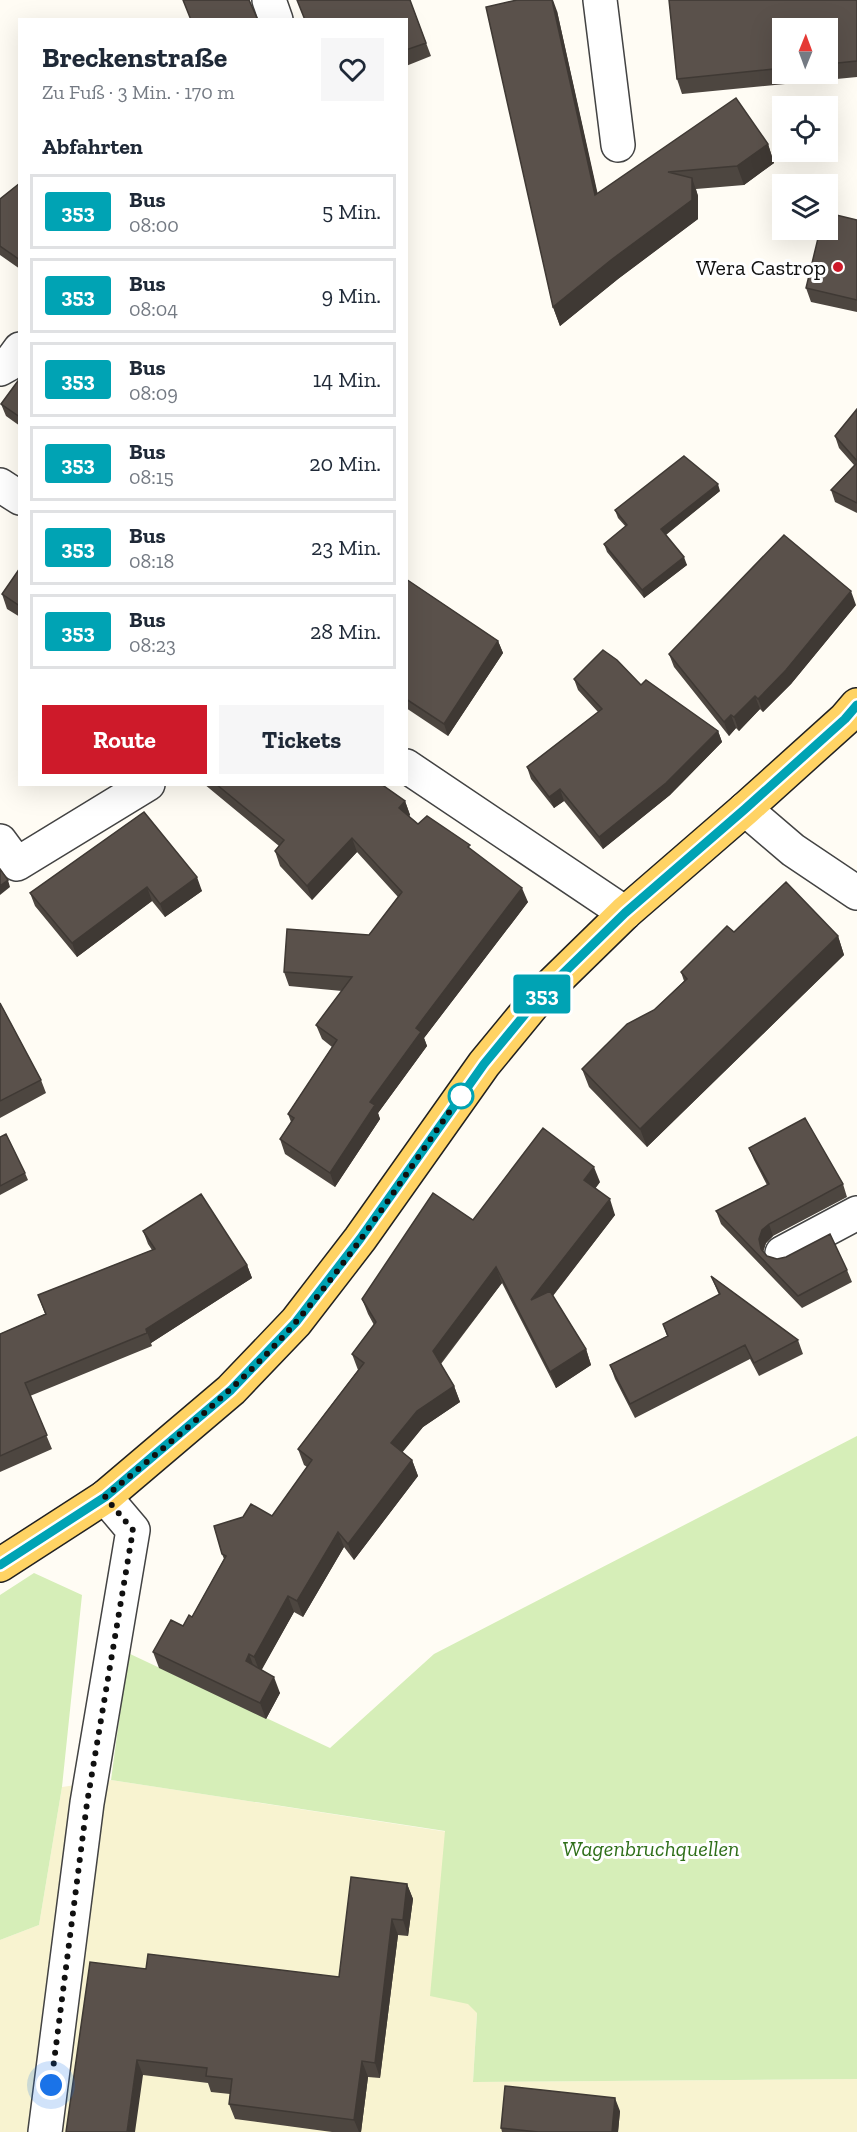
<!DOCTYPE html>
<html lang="de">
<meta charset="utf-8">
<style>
:root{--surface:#fff;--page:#f6f6f7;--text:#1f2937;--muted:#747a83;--line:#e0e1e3;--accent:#ce1a2a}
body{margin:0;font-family:"Zilla Slab",serif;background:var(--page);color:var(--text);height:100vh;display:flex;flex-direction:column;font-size:22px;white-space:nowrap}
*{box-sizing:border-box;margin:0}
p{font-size:20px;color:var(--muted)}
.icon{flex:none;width:33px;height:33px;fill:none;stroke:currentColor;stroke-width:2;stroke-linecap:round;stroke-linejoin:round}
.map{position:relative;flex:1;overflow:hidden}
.side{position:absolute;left:18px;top:18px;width:390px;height:768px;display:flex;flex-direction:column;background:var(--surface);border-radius:0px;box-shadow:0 6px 24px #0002}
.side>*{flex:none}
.badge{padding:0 12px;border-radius:4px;font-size:21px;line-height:39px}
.needle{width:39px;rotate:1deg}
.controls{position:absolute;left:772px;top:18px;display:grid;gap:12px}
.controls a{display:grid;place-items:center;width:66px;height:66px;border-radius:0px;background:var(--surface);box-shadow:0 6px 24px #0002;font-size:30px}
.you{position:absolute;width:30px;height:30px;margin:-15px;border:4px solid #fff;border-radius:50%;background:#1a73e8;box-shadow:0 0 0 9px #1a73e833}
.map>.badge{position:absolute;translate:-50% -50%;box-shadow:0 0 0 3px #fff}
h2{padding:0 24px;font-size:22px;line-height:54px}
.round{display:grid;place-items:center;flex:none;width:63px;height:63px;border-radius:0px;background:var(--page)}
.head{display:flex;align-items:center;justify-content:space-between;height:102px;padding:0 24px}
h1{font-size:28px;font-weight:700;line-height:45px}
.button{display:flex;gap:12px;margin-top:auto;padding:12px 24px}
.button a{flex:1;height:69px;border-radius:0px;background:var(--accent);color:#fff;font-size:24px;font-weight:700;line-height:69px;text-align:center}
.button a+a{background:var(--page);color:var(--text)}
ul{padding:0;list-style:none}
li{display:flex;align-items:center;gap:18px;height:75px;margin:0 12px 9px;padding:0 12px;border:3px solid var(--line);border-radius:0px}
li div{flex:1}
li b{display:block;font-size:22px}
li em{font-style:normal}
li .badge{min-width:66px;font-weight:700;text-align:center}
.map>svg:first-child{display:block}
.farmland{fill:#f8f3d0}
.green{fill:#d6eeb8}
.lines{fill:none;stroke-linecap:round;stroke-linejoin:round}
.minor-casing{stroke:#434343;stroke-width:36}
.major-casing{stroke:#212121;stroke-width:36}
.minor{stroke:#fff;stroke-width:33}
.major{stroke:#ffd364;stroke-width:33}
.wall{fill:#4d4640;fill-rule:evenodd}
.shaded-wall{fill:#3f3934}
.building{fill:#5a514b;stroke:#3f3934;stroke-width:1.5}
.line-casing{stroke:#fff;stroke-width:14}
.line{stroke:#00a3b4;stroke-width:9}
.walk{stroke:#101010;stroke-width:6;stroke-dasharray:0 10.8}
.poi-dot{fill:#ce1a2a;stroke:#fff;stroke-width:2}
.stop-dot{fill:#fff;stroke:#00a3b4;stroke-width:3}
.labels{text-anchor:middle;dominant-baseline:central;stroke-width:6;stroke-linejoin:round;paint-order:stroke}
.poi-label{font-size:22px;fill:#101010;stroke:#fff;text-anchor:end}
.park-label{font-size:22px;font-style:italic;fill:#2f6f19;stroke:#fff}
</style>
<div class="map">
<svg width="857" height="2132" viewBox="0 0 857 2132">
<rect width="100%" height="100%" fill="#fffcf4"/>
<path class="farmland" d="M111,1780L487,1838L473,2082L857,2079V2132H0V1940L39,1925L62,1787Z"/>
<path class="green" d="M857,1436V2079L473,2082L477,2013L468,2004L430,1996L445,1831L111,1780L128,1653L330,1748L434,1654Z
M34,1573L82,1595L62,1787L39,1925L0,1940V1595Z"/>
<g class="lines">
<defs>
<path id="minor" d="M269,0L276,20
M600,0L618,145
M0,369L9,364L20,349
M0,485L20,498
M406,766L625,913
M745,809L793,850L857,893
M0,841L17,864L148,784
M782,1253L857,1213
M45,2132L87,1803L133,1530L105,1497"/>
<path id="major" d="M0,1565L105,1497L231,1390L296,1322L360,1239L484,1064L540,996L625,913L745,809L845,719L857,705"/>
</defs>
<use href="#minor" class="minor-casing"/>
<use href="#major" class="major-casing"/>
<use href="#minor" class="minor"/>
<use href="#major" class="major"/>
</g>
<path class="wall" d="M410,0L431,56L406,66V20Z
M669,0H857V77L682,94L677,79ZM783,28H828V74H783Z
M557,11L597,193L768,144L774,163L744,185L696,189L698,196V219L618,279L560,326L553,307Z
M20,183V269L0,255V199Z
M857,220V312L811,302L806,288Z
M20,378V426L6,416L1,404Z
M857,409V513L835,502L831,490L854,465L839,448L835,436Z
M720,491L666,535L687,565L644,598L607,552L604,544L626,527L618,518L615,510Z
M20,568V617L7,609L2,594Z
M406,579L498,641L503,653L448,736L406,708Z
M856,605L791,684L763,712L760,709L739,731L736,728L729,736L674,667L669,654Z
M574,679L641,685L718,731L722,742L670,795L603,849L564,801L554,808L531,779L527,767L598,712L578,690Z
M204,784H381L405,801L410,815L409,816L418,824L471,849L528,902L424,1038L427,1046L378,1113L380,1119L335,1187L285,1154L280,1139L291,1122L288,1114L332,1047L322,1039L316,1025L342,991L289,986L284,972L369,935L398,897L357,852L312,900L280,866L275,851L279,846Z
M144,812L202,891L165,917L152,901L77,957L35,906L30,893Z
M734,932L838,936L844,955L647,1147L589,1087L582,1069L654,1010L684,981L681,972Z
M0,1003L41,1080L46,1093L0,1118Z
M0,1137L25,1173L28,1180L0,1195Z
M749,1148L843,1184L847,1197L773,1236L766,1243L763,1252L767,1256L777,1259L847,1270L852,1282L802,1308L721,1224L716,1211L767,1185L754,1160Z
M600,1182L595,1189L615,1215L553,1296L586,1349L591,1365L556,1388L502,1283L441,1364L454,1386L460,1402L423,1427L402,1452L412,1460L418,1476L354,1560L344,1547L303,1617L294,1612L261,1670L280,1693L266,1719L159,1668L153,1652L183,1626L192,1617L224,1559L222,1554L272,1516L307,1467L304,1465L298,1449L358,1370L352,1354L374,1325L368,1314L362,1299L473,1220Z
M143,1231L247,1265L252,1278L151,1343L152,1346L30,1396L52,1449L0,1472V1334L45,1314L38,1295L152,1250L148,1244Z
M711,1276L798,1340L803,1354L759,1376L750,1359L635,1418L615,1379L610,1365L667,1336L663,1324L719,1295Z
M407,1884L413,1899L408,1936L398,1935L380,2078L368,2077L361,2132H332L235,2119L229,2104L230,2094L211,2092L208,2083L143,2075L66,2132L146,1969L339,1977Z
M620,2111L618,2132H502L501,2128Z"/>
<path class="shaded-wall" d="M552,0H553L557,11L602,213L595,195Z
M768,144L774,163L744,185L737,166Z
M692,178L698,196V219L618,279L560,326L553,307Z
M718,484L720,491L664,536L661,529Z
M684,557L687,565L644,598L642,590Z
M851,591L856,605L791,684L763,712L758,699Z
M498,641L503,653L448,736L444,724Z
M755,696L760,709L739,731L734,717Z
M731,715L736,728L729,736L724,722Z
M718,731L722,742L670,795L603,849L599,837Z
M560,789L564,801L554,808L549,797Z
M405,801L410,815L404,822L399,808Z
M352,838L357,852L312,900L307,886Z
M197,877L202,891L165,917L160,904Z
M8,880L10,887L0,895V886Z
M147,887L152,901L77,957L72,943Z
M522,888L528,902L424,1038L427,1046L378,1113L380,1119L335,1187L330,1173L370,1102L416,1028Z
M838,936L844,955L647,1147L640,1129Z
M594,1167L600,1182L589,1196L584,1180Z
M610,1199L615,1215L537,1316L531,1300Z
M769,1224L773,1236L766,1243L763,1252L761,1249L759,1239L762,1230Z
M247,1265L252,1278L151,1343L146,1329Z
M496,1267L502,1283L438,1366L433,1351Z
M586,1349L591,1365L556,1388L550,1372Z
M454,1386L460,1402L423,1427L397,1459L391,1443L417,1411Z
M412,1460L418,1476L354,1560L348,1544Z
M338,1532L344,1547L303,1617L297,1601Z
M288,1596L294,1612L260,1673L254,1657Z
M249,1654L255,1670L246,1661Z
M274,1677L280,1693L266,1719L260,1703Z
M407,1884L413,1899L408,1936L403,1920Z
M392,1919L398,1935L380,2078L375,2063Z
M137,2060L143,2075L135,2132H127Z
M362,2061L368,2077L361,2132H359L354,2120Z
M615,2098L620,2111L618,2132H612Z"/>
<path class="building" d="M183,0H249L257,18L256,20H191Z
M297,0H410L426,43L406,50V20H305Z
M517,0H552L595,195L736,98L768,144L737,166L668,172L692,178V200L611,260L553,307L486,7Z
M669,0H857V61L828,64V28H783V68L677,79Z
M20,183V260L0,246V199Z
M828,213L857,220V300L806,288L820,230H828Z
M20,378V417L1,404Z
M857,409V461L835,436Z
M684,456L718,484L661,529L684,557L642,590L604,544L627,525L615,510Z
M857,463V503L831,490Z
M784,535L851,591L786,670L758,699L755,696L734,717L731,715L724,722L669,654Z
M20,568V606L2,594Z
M406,579L498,641L444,724L406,699Z
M603,650L617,660L641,685L646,680L718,731L666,783L599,837L560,789L549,797L527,767L602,709L574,679Z
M216,784H381L405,801L399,808L418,824L427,816L470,845L468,847L522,888L416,1028L421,1032L370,1102L375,1105L330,1173L280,1139L294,1118L288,1114L337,1040L316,1025L352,977L284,972L287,929L369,935L402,892L352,838L307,886L275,851L284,840Z
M144,812L197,877L160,904L147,887L72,943L30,893Z
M0,869L8,880L0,886Z
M786,882L838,936L640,1129L582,1069L627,1024L654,1010L687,979L681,972L727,926L734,932Z
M0,1003L41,1080L0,1101Z
M805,1118L843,1184L769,1224L762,1230L759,1239L761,1249L767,1256L777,1259L786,1257L830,1234L847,1270L798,1296L716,1211L769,1184L749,1148Z
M543,1128L594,1167L584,1180L610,1199L531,1300L550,1291L586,1349L550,1372L496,1267L433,1351L454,1386L417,1411L391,1443L412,1460L348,1544L338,1532L297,1601L288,1596L254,1657L249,1654L246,1661L274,1677L260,1703L153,1652L171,1620L183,1626L189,1615L192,1617L226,1556L222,1554L214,1526L243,1517L251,1504L272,1516L312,1460L298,1449L364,1363L352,1354L376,1322L362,1299L433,1193L473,1220Z
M6,1134L25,1173L0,1186V1137Z
M201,1194L247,1265L146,1329L147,1333L25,1383L47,1435L0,1456V1334L46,1314L38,1295L155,1249L143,1231Z
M711,1276L798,1340L754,1363L745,1345L630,1404L610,1365L668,1336L663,1324L720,1294Z
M351,1877L407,1884L403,1920L392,1919L375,2063L362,2061L354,2120L229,2104L232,2079L206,2076L207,2068L137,2060L127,2132H66L90,1962L146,1969L148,1954L339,1977Z
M505,2086L615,2098L612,2132H538L501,2128Z"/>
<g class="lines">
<defs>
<path id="line" d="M0,1565L105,1497L231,1390L296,1322L360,1239L484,1064L540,996L625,913L745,809L845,719L857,705"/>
</defs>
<use href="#line" class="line-casing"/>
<use href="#line" class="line"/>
<path class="walk" d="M51,2085L87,1803L133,1530L105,1497C171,1441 239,1388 296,1322C358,1250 409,1168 465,1090L461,1096"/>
</g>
<circle class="poi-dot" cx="838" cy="267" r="6"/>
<circle class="stop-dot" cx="461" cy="1096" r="12"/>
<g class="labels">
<g class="poi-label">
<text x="826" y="267">Wera Castrop</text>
</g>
<g class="park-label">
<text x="651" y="1848">Wagenbruchquellen</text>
</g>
</g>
</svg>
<div class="controls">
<a><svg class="needle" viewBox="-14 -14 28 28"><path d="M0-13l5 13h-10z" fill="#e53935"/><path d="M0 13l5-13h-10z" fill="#747a83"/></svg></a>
<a><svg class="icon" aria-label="locate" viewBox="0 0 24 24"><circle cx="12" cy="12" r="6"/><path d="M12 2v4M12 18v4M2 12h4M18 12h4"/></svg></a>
<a><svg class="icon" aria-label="layers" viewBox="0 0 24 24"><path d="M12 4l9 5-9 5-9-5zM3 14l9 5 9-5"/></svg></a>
</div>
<div class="you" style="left:51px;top:2085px"></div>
<b class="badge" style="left:542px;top:994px;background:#00a3b4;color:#fff">353</b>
<section class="side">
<div class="head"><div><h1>Breckenstraße</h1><p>Zu Fuß · 3 Min. · 170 m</p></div><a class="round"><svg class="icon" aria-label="heart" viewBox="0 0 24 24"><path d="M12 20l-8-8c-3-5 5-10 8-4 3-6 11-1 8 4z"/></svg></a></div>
<h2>Abfahrten</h2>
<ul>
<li><span class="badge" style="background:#00a3b4;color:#fff">353</span><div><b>Bus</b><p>08:00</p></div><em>5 Min.</em></li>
<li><span class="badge" style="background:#00a3b4;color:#fff">353</span><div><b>Bus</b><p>08:04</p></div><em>9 Min.</em></li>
<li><span class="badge" style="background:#00a3b4;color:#fff">353</span><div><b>Bus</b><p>08:09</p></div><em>14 Min.</em></li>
<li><span class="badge" style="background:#00a3b4;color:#fff">353</span><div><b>Bus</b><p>08:15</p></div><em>20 Min.</em></li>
<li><span class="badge" style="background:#00a3b4;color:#fff">353</span><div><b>Bus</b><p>08:18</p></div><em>23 Min.</em></li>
<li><span class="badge" style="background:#00a3b4;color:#fff">353</span><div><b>Bus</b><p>08:23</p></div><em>28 Min.</em></li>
</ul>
<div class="button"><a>Route</a><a>Tickets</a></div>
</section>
</div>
